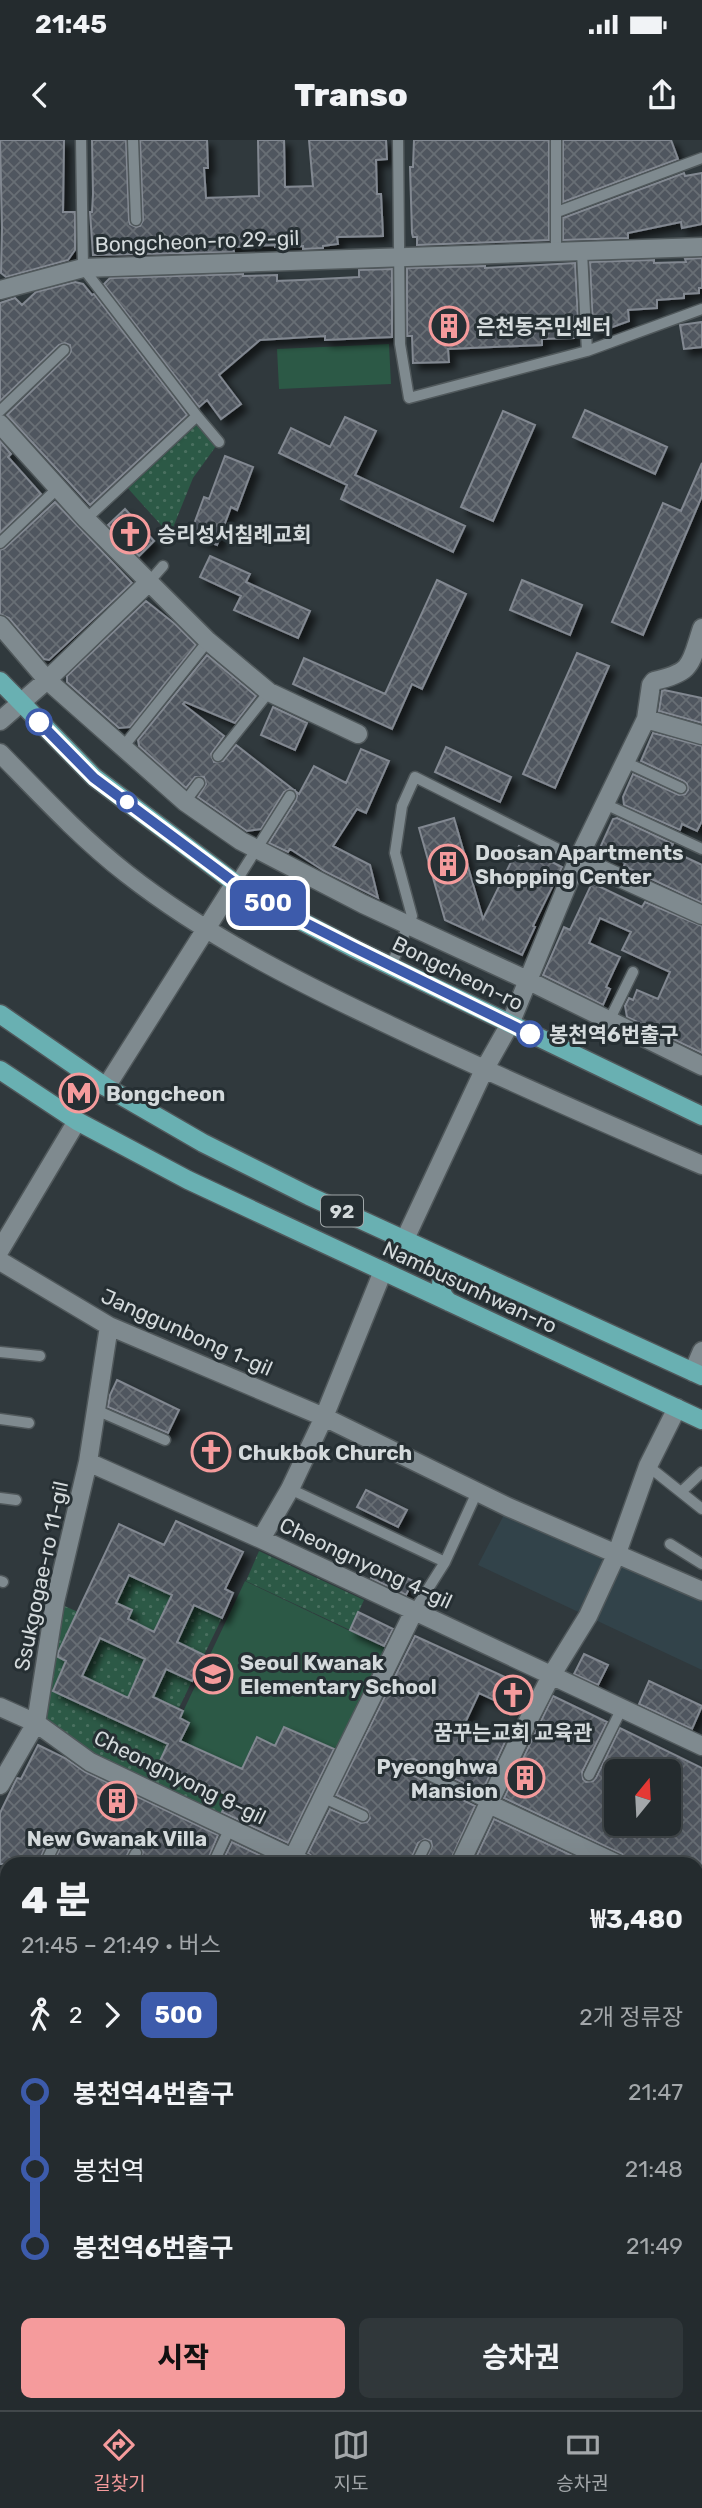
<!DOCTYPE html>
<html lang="ko">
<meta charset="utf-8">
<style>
:root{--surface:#242b2e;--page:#30373a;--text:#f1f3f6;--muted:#a3a7aa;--line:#41474a;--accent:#f59b9c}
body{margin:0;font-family:Rubik,"Noto Sans KR",sans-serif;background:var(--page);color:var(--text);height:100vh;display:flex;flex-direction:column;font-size:26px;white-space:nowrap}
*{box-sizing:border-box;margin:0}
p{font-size:23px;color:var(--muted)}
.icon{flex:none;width:38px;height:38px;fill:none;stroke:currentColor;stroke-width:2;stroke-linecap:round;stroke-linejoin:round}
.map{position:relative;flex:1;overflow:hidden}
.details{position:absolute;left:0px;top:1717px;width:704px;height:555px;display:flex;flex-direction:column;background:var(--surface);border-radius:21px 21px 0 0;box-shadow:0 7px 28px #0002,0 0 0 2px var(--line)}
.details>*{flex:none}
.badge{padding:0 14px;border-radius:10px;font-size:24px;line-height:46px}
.needle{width:46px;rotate:18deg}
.controls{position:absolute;left:604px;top:1619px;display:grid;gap:14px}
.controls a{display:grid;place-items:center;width:77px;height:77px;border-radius:10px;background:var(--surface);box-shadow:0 7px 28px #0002,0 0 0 2px var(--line);font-size:35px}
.map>.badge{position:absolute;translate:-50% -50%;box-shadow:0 0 0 4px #fff}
.legs{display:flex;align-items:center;gap:10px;height:77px;padding:0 21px;font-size:23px}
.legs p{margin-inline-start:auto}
.overview{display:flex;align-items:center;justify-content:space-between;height:119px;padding:0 21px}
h1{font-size:38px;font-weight:800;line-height:52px}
.action{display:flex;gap:14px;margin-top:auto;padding:14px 21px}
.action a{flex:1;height:80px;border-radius:10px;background:var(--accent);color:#111;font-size:28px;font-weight:800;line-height:80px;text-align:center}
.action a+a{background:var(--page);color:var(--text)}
ul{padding:0 21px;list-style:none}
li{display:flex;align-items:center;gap:24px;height:77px;font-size:26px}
li i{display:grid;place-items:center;width:10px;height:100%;margin:0 9px;background:currentColor}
li i::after{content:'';width:18px;height:18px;margin:-9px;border:5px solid;border-radius:50%;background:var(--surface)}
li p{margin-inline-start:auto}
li:first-child i{background:linear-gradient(#0000 50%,currentColor 0)}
li:last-child i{background:linear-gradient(currentColor 50%,#0000 0)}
.status{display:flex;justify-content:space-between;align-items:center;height:49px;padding:0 35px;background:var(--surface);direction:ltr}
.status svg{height:19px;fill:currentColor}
header{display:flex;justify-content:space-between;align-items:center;height:91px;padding:0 21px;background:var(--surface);font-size:32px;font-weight:800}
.menu{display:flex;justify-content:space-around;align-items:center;height:98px;border-top:2px solid var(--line);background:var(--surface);font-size:19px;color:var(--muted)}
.menu a{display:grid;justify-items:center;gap:4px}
.menu .current{color:var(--accent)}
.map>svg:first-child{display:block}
.built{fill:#32434a}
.green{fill:url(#green-dots)}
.pitch{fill:#2c5946}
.building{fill:url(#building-cross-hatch);stroke:#828891;stroke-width:2;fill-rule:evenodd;filter:url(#shadow)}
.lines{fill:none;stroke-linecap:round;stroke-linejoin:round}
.service-casing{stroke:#50585b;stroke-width:13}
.minor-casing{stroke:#50585b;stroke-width:21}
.secondary-casing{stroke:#50585b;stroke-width:21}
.primary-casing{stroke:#50585b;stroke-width:21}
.service{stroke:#7f8a8f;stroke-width:10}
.minor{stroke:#7f8a8f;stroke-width:18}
.secondary{stroke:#7f8a8f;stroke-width:18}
.primary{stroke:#69b0b2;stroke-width:18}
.line-1-casing{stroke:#fff;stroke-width:16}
.line-1{stroke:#3d5bab;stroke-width:10}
.stop-1-dot{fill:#fff;stroke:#3d5bab;stroke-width:3.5}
.labels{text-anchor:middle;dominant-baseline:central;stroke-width:6;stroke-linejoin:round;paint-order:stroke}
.shield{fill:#262f33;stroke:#a0a7a9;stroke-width:2}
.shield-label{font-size:19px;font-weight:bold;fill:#d4dadc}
.street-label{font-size:21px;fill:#d4dadc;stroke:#262f33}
.poi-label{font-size:21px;font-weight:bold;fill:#d4dadc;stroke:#262f33;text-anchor:start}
.stop-label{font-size:21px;font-weight:bold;fill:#d4dadc;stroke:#262f33;text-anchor:start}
</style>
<div class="status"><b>21:45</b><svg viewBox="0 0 49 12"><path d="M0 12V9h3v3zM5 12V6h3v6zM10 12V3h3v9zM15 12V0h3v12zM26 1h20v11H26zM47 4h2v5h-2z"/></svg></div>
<header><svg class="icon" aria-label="back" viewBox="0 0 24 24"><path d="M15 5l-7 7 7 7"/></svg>Transo<svg class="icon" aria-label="share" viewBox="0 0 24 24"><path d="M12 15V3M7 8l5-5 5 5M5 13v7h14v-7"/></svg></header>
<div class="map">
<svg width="702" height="2270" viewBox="0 0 702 2270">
<defs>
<pattern id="green-dots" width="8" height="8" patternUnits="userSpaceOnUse" patternTransform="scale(1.75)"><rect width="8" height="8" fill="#2c5946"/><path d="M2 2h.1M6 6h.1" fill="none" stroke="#4a7060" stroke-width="1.8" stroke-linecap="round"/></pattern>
<pattern id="building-cross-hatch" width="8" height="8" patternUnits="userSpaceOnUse" patternTransform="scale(1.75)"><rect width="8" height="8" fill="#50565e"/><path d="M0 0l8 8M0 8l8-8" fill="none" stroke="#686e74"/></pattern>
<filter id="shadow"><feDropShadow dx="6" dy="6" stdDeviation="3.5" flood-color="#0009"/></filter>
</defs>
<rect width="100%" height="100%" fill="#30393d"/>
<path class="built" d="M508,1367L702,1453V1530L478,1425Z"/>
<path class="green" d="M197,276L219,302L193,338L170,395L124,344Z
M259,1411L364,1460L350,1490L246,1441Z
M137,1418L135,1438L222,1478L204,1515L177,1502L184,1487L154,1492L128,1479L132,1470L112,1472Z
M60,1464L78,1472L57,1516L66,1521L52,1551L168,1604L159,1624L230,1656L217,1681L34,1594Z
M106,1485V1501L192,1541L179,1568L161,1560L156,1570L149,1567L155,1552L135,1542L130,1554L142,1560L141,1564L82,1536Z
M333,2265V2264L430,2265L427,2270H330Z"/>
<path class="pitch" d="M389,204L391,244L279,249L277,209Z
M245,1441L392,1511L343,1614L284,1587L275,1606L257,1598L242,1629L180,1601L189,1583L180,1578Z"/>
<path class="building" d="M0,0H64L63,72H75V110L68,120L6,137L1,133L2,88Z
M92,0H126L129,80L130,84L136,87L140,86L143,80L140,0H207L208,28H204L206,58L259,56L258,0H284L285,47L313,46L309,0H386L387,19L376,20L377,54H381L383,96L337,97L338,104L323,106V108L303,109V106L275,107V105L233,107L234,112L93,115L90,72H92L93,54Z
M414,0H549V100L417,105V97H413L412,93L410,27H413Z
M563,0H671L678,19L563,62Z
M684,33L685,36L702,33V84L682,88L681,82L628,93V98L563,100V78Z
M702,118V148H699V153L684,154V158L657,160V168L628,170L629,181L599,192L593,189L590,122L654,120V123L686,122L685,119Z
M575,123L578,180L573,177L574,198L542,199V205L448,209L449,222L413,223L412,196H407V128L485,126V128Z
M392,129V197L325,200V196L260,200L219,235L241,264L221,279L207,260L199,267L104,144L110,138L243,134V136L277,135V141L301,140L359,137V130Z
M75,142L83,144L92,155L94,154L187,275L90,365L7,275L69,215L71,211L70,205L65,203L59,205L0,261V163L15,158L22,165L36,152Z
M702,182V207L684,209L680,185Z
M585,270L667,307L655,334L573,297Z
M503,271L535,285L493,381L461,367Z
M345,277L376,291L355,335L465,386L453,412L341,359L347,345L279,313L291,288L330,307Z
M0,301L11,314L8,317L41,354L0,393Z
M225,316L253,327L237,370L231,367L217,405L190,395L204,357L209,359Z
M702,323V356L643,495L612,482L663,363L681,371Z
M55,362L132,443L49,520L44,519L9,478L0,474V410L5,408Z
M125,369L154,401L139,416L108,385Z
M210,416L250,434L246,442L310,471L298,498L234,470L241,456L200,437Z
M437,440L466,454L422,549L412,544L392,589L293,544L304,518L385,554Z
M522,440L582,465L570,495L510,470Z
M146,461L175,484L196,505L130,587L119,588L67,542V536Z
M577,513L609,526L555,648L523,634Z
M207,515L256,556L235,583L185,562L183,564L224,596L211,614L214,622L223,621L236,605L299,654L314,626L346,643L361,609L389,621L366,673L357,669L333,706L370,725L378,758L324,731L290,709L288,712L269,703L296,660L297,656L295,650L290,649L284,652L261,689L247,691L198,657L206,644L204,637H195L186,648L139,606L138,600Z
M664,550L702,558V583L659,571L662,551Z
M273,567L307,583L295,610L261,595Z
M653,593L702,606V681L697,691L682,684L680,690L624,665L623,657L633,634L679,655L685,654L688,650L687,644L684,641L641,621Z
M446,607L511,637L500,662L435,632Z
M454,678L483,779L519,706L562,727L533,786L535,787L522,815L445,780L419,688Z
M617,678L673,704L670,710L702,725V763L624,726L625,723L599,710L613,679Z
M592,743L642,767L645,762L702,786V913L627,877L625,866L629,858L633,860L637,850L658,859L670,832L622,810L631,792L600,778L589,803L620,817L606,847L610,849L603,865L543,835L564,787L570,790Z
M117,1240L179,1270L168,1293L108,1267L110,1255Z
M366,1350L407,1370L398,1387L357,1367Z
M176,1381L243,1412L225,1449L233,1453L222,1478L194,1465L177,1502L204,1515L192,1541L166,1529L153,1557L183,1571L180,1578L189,1583L180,1601L242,1629L257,1597L275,1606L284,1587L334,1609L288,1703L222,1672L230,1656L159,1623L168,1604L53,1551L66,1521L58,1517V1513L119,1384L164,1405ZM129,1435L172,1455L154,1492L128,1479L132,1470L116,1463ZM100,1498L145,1519L128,1558L82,1536Z
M378,1424L413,1441L406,1455L371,1438Z
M358,1472L393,1489L384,1506L350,1490Z
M415,1496L531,1549L520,1572L479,1553L465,1583L505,1602L482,1652L414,1619L407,1620L404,1623L405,1630L408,1633L475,1666L449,1724H424L432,1706L431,1701L425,1699L418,1703L409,1724H321L308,1713L330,1669L361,1683L367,1682L370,1678L367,1670L336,1655Z
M584,1514L608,1525L598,1545L574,1534Z
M649,1541L702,1566L692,1589L639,1564Z
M553,1556L607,1582L582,1632L583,1639L586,1642L593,1641L596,1638L620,1588L702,1628V1724H628L622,1714L504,1658ZM616,1631H668V1684H616Z
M38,1605L65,1618L85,1632L218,1695L206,1724H139L143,1712L136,1706L130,1709L123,1724H87L75,1718L72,1724H53L63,1701L62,1696L56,1694L49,1698L38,1724H0V1673L17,1638L21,1639Z
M494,1679L590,1724H473Z
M232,1702L278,1724L222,1722Z"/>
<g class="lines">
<defs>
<path id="service" d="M81,0L83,128L197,276L86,379
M133,0L136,80
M398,0L400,204L409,258L587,211L702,169
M556,0V112
M557,72L702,18
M582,112L587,211
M0,271L64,210
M197,276L219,302
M0,403L58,348
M149,442L163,426
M123,607L208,501
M218,616L269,552
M625,622L681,648
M185,662L199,643
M605,664L702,709
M235,743L290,656
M391,826L412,776L395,713L402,666L415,637L578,719
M609,881L633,832
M0,1212L40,1216
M96,1270L165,1300
M0,1279L29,1283
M648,1326L702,1369
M290,1349L445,1422
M681,1352L702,1332
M0,1358L16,1360
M670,1404L702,1424
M0,1441L3,1442
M414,1471L445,1422L477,1352
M411,1626L489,1664
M589,1635L621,1570
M322,1657L363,1676
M45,1724L56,1701
M130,1724L136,1713
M213,1724L230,1688
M416,1724L425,1706
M696,2233L702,2222"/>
<path id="minor" d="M0,150L83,128L702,107
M0,284L86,379L149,442L47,540L0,581
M149,442L208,501L269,552L358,594
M0,485L47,540L185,662L241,701L363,764L527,840L702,926
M646,579L702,595
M0,613C41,655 81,698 127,734C205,795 294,840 383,882C488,932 595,979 702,1025
M578,719L702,775
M106,947L235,743
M405,1099L484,930L510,884L578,719L646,579L651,545L654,541C694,532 690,524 702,488
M0,1110L77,981
M0,1121L109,1186L324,1277L508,1367L702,1451
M693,1232L702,1211
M88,1322L261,1399L702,1606
M261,1399L290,1349L324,1277L383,1131
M0,1567L36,1583L90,1622L305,1724
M0,1645L36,1583L55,1462L88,1322L109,1186
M489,1664L617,1724
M290,1724L414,1471
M460,1724L527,1583L551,1536L588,1476L617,1413L648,1326L677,1268
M696,1761L702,1763
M696,1908L702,1911
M0,1914L7,1917
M696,1964L702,1953
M696,2249L702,2252
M197,2270L200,2264
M551,2270L554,2264"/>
<path id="secondary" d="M0,1751L7,1755
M696,2079L702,2081"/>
<path id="primary" d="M0,541L94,637L235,743L274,767L355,809L702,976
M0,874L106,947L203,1003L309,1056L702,1236
M0,930L77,981L188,1040L702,1280
M449,1162C431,1146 446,1121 468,1129"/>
</defs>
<use href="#service" class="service-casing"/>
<use href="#minor" class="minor-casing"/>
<use href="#secondary" class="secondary-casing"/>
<use href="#primary" class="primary-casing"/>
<use href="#service" class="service"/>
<use href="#minor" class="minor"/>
<use href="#secondary" class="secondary"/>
<use href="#primary" class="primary"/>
</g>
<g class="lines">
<defs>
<path id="line-1" d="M39,582L94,638L235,743L274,767L355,808L530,894"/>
</defs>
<use href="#line-1" class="line-1-casing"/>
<use href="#line-1" class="line-1"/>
</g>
<defs>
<symbol id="building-ring" viewBox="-11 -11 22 22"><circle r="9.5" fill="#262f33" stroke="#f59b9c" stroke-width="1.5"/><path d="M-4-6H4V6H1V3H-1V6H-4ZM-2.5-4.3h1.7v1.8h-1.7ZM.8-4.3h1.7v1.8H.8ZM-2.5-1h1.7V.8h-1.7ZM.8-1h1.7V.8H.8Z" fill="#f59b9c"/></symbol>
<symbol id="church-ring" viewBox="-11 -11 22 22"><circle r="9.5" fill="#262f33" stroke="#f59b9c" stroke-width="1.5"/><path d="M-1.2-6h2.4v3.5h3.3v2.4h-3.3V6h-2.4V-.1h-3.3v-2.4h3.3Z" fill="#f59b9c"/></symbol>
<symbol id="metro-ring" viewBox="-11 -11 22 22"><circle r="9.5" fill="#262f33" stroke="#f59b9c" stroke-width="1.5"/><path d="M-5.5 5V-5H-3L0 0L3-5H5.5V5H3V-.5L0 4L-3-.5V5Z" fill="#f59b9c"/></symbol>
<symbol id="school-ring" viewBox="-11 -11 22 22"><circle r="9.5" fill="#262f33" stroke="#f59b9c" stroke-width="1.5"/><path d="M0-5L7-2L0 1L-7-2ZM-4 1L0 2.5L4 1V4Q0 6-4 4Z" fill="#f59b9c"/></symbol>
</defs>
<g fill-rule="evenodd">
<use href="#building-ring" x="427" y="164" width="44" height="44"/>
<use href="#church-ring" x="108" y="372" width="44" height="44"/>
<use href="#building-ring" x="426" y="702" width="44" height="44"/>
<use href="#metro-ring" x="57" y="931" width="44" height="44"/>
<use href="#church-ring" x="189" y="1290" width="44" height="44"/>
<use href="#school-ring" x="191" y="1512" width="44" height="44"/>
<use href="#church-ring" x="491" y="1533" width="44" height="44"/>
<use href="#building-ring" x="503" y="1616" width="44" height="44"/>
<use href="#building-ring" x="95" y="1639" width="44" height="44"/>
</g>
<g class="stop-1-dot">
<circle cx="39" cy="582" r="12"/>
<circle cx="127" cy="662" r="9"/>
<circle cx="530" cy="894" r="12"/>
</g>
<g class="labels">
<rect class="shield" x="321" y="1055.5" width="42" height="31" rx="5"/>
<g class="shield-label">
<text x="342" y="1071">92</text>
</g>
<g class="street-label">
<text transform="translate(197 101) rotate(-2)">Bongcheon-ro 29-gil</text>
<text transform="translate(458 833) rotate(26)">Bongcheon-ro</text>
<text transform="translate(470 1147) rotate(25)">Nambusunhwan-ro</text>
<text transform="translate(187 1192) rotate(24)">Janggunbong 1-gil</text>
<text transform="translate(366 1423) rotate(25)">Cheongnyong 4-gil</text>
<text transform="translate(41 1436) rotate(-78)">Ssukgogae-ro 11-gil</text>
<text transform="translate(180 1637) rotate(26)">Cheongnyong 8-gil</text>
</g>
<g class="poi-label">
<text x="476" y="186">은천동주민센터</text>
<text x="157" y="394">승리성서침례교회</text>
<text x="475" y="712">Doosan Apartments<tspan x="475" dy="24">Shopping Center</tspan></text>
<text x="106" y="953">Bongcheon</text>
<text x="238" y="1312">Chukbok Church</text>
<text x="240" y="1522">Seoul Kwanak<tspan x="240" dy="24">Elementary School</tspan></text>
<text x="513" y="1592" text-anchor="middle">꿈꾸는교회 교육관</text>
<text x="498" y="1626" text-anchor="end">Pyeonghwa<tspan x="498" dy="24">Mansion</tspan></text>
<text x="117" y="1698" text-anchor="middle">New Gwanak Villa</text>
</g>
<g class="stop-label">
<text x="549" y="894">봉천역6번출구</text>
</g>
</g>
</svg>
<div class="controls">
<a><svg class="needle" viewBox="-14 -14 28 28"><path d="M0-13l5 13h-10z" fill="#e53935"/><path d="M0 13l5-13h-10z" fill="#a3a7aa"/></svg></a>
</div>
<b class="badge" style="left:268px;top:763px;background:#3d5bab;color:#fff">500</b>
<section class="details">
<div class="overview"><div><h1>4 분</h1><p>21:45 – 21:49 · 버스</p></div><b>₩3,480</b></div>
<div class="legs"><svg class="icon" aria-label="walk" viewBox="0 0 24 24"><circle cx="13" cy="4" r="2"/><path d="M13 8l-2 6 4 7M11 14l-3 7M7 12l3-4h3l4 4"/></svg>2<svg class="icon" aria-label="forward" viewBox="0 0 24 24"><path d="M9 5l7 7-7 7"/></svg><b class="badge" style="background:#3d5bab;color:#fff">500</b><p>2개 정류장</p></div>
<ul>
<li><i style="color:#3d5bab"></i><b>봉천역4번출구</b><p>21:47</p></li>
<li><i style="color:#3d5bab"></i><span>봉천역</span><p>21:48</p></li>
<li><i style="color:#3d5bab"></i><b>봉천역6번출구</b><p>21:49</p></li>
</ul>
<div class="action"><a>시작</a><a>승차권</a></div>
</section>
</div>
<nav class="menu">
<a class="current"><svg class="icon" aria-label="directions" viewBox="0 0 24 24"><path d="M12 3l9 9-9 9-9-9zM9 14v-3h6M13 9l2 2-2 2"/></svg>길찾기</a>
<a><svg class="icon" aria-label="map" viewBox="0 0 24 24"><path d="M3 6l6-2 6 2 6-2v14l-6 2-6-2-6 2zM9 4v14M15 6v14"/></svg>지도</a>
<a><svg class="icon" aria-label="tickets" viewBox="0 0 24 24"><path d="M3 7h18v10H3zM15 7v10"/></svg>승차권</a>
</nav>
